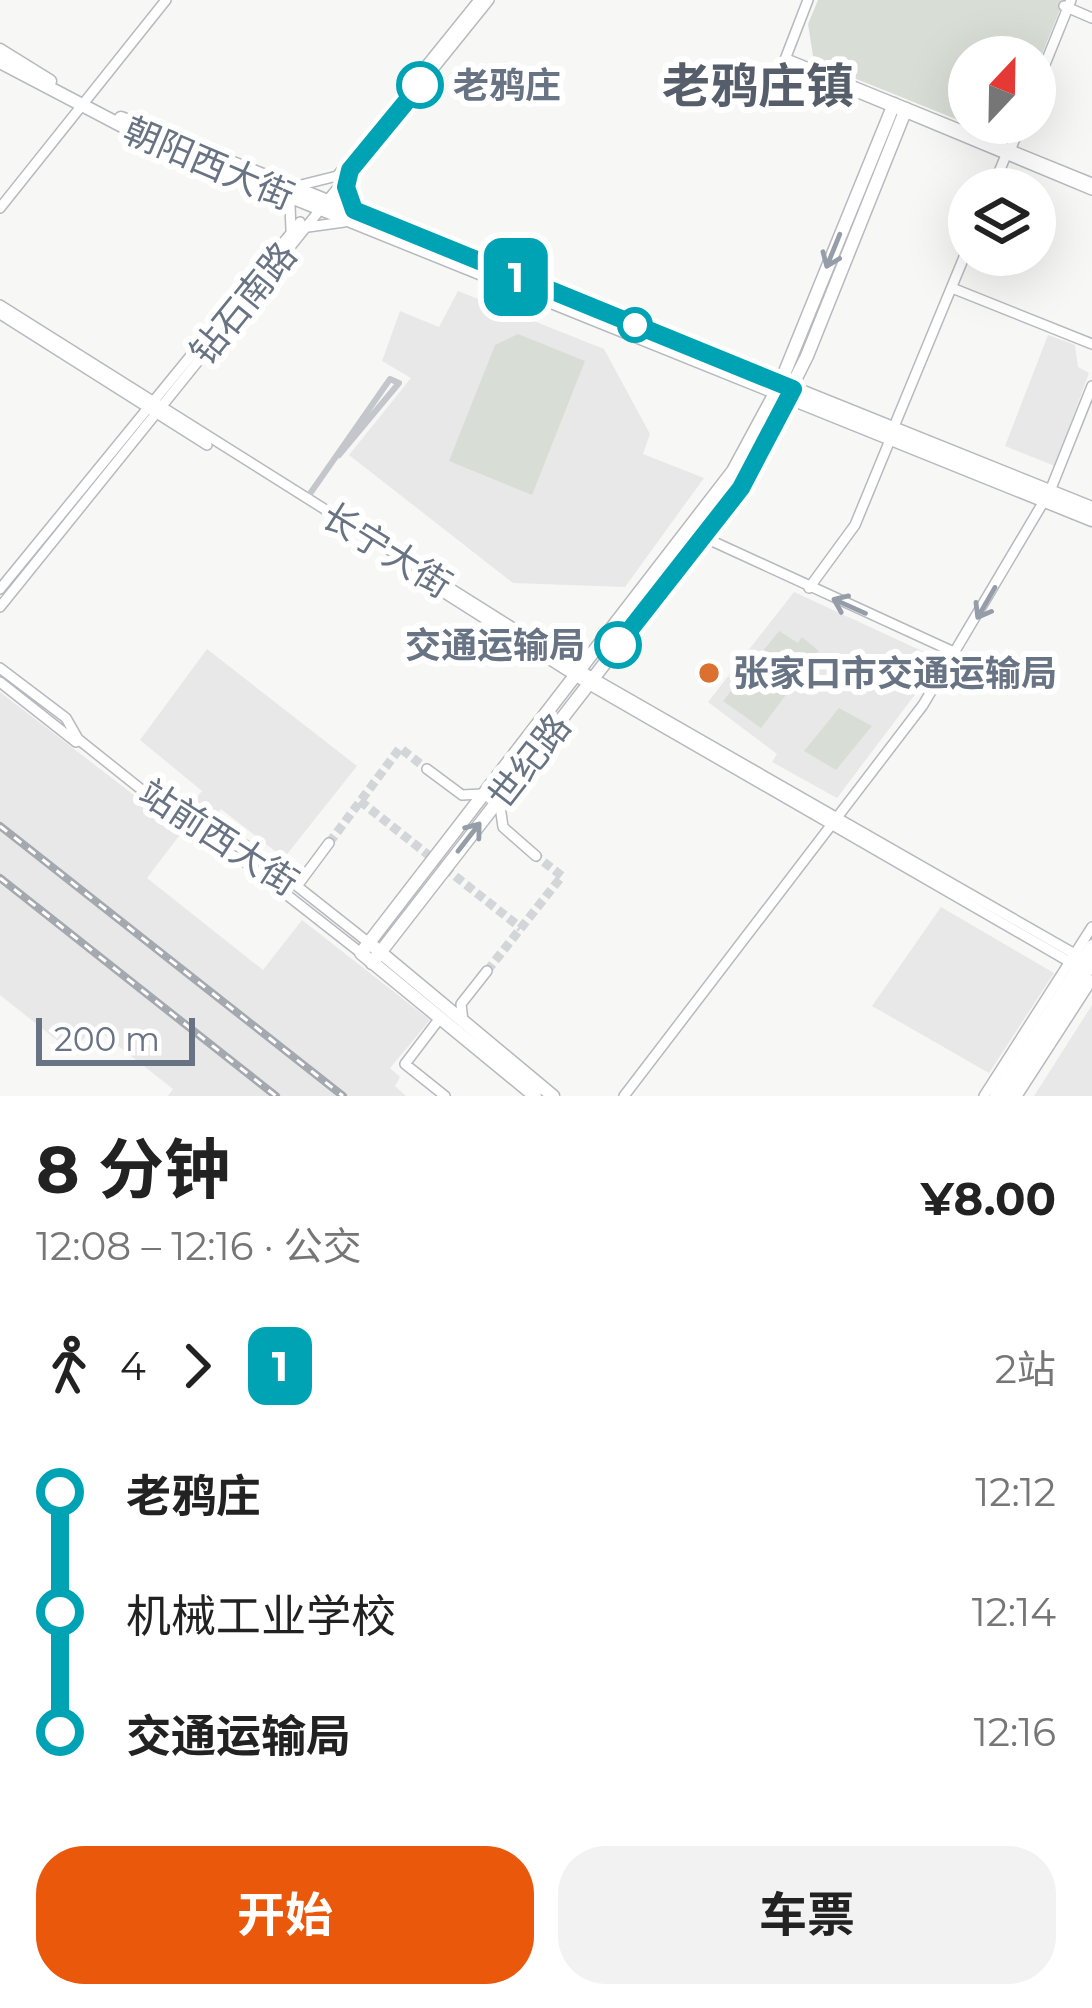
<!DOCTYPE html>
<html lang="zh">
<meta charset="utf-8">
<style>
:root{--surface:#fff;--page:#f2f2f2;--text:#222;--muted:#767676;--accent:#ea580c}
body{margin:0;font-family:Montserrat,"Noto Sans SC",sans-serif;background:var(--page);color:var(--text);height:100vh;display:flex;flex-direction:column;font-size:45px;white-space:nowrap}
*{box-sizing:border-box;margin:0}
p{font-size:39px;color:var(--muted)}
.icon{flex:none;width:66px;height:66px;fill:none;stroke:currentColor;stroke-width:2;stroke-linecap:round;stroke-linejoin:round}
.map{position:relative;height:1096px;overflow:hidden}
.drawer{display:flex;flex-direction:column;background:var(--surface);flex:1}
.drawer>*{flex:none}
.badge{padding:0 24px;border-radius:18px;font-size:42px;line-height:78px}
.needle{width:78px;rotate:22deg}
.buttons{position:absolute;left:948px;top:36px;display:grid;gap:24px}
.buttons a{display:grid;place-items:center;width:108px;height:108px;border-radius:50%;background:var(--surface);box-shadow:0 12px 48px #0002;font-size:60px}
.scale{position:absolute;left:36px;bottom:30px;width:159px;box-sizing:border-box;padding-left:12px;border:6px solid #687384;border-top:0;font-size:33px;line-height:42px;white-space:nowrap;color:#687384;-webkit-text-stroke:9px #fff;paint-order:stroke}
.map>.badge{position:absolute;translate:-50% -50%;box-shadow:0 0 0 6px #fff}
.legs{display:flex;align-items:center;gap:18px;height:132px;padding:0 36px;font-size:39px}
.legs p{margin-inline-start:auto}
.summary{display:flex;align-items:center;justify-content:space-between;height:204px;padding:0 36px}
h1{font-size:66px;font-weight:700;line-height:90px}
.cta{display:flex;gap:24px;margin-top:auto;padding:24px 36px}
.cta a{flex:1;height:138px;border-radius:48px;background:var(--accent);color:#fff;font-size:48px;font-weight:700;line-height:138px;text-align:center}
.cta a+a{background:var(--page);color:var(--text)}
ul{padding:0 36px;list-style:none}
li{display:flex;align-items:center;gap:42px;height:120px;font-size:45px}
li i{display:grid;place-items:center;width:18px;height:100%;margin:0 15px;background:currentColor}
li i::after{content:'';width:30px;height:30px;margin:-15px;border:9px solid;border-radius:50%;background:var(--surface)}
li p{margin-inline-start:auto}
li:first-child i{background:linear-gradient(#0000 50%,currentColor 0)}
li:last-child i{background:linear-gradient(currentColor 50%,#0000 0)}
.map>svg:first-child{display:block}
.built{fill:#e8e8e8}
.green{fill:#d8ded6}
.lines{fill:none;stroke-linecap:round;stroke-linejoin:round}
.secondary-tunnel{stroke:#d3d6d9;stroke-width:9;stroke-dasharray:9 4.5;stroke-linecap:butt}
.secondary-casing{stroke:#b6b9be;stroke-width:12}
.primary-casing{stroke:#b6b9be;stroke-width:15}
.street{stroke:#c3c6ca;stroke-width:6}
.secondary{stroke:#fff;stroke-width:9}
.primary{stroke:#fff;stroke-width:12}
.rail-casing{stroke:#a4a8af;stroke-width:8}
.rail{stroke:#fff;stroke-width:3;stroke-dasharray:9;stroke-linecap:butt}
.oneway{stroke:#959da9}
.line-1-casing{stroke:#fff;stroke-width:27}
.line-1{stroke:#00a3b4;stroke-width:18}
.stop-1-dot{fill:#fff;stroke:#00a3b4;stroke-width:6}
.poi-dot{fill:#dc7030;stroke:#fff;stroke-width:4.5}
.labels{text-anchor:middle;dominant-baseline:central;stroke-width:12;stroke-linejoin:round;paint-order:stroke}
.stop-label{font-size:36px;font-weight:bold;fill:#687384;stroke:#fff;text-anchor:start}
.street-label{font-size:36px;fill:#687384;stroke:#fff}
.poi-label{font-size:36px;font-weight:bold;fill:#687384;stroke:#fff;text-anchor:start}
.district-label{font-size:48px;font-weight:bold;fill:#555e6a;stroke:#fff}
</style>
<div class="map">
<svg width="1092" height="1096" viewBox="0 0 1092 1096">
<rect width="100%" height="100%" fill="#f7f7f5"/>
<path class="built" d="M458,291L604,349L650,434L643,454L704,478L625,587L513,583L349,455L411,378L382,361L400,311L439,327Z
M1048,335L1075,345L1078,367L1089,373L1055,466L1005,446Z
M794,592L935,657V668L837,798L772,762L777,754L708,702Z
M207,649L357,766L284,858L221,809L207,827L186,811L202,791L140,740Z
M0,692L182,832L147,878L263,970L302,920L430,1020L390,1068L400,1077L395,1086L406,1096H168L173,1089L93,1026L73,1053L0,995Z
M941,907L1054,973L989,1073L872,1006Z
M1092,1005V1096H1034Z"/>
<path class="green" d="M818,0H1064L1035,71V57H969V123H1014L1008,140L814,62L808,24Z
M518,334L585,361L532,495L449,461L495,345Z
M779,631L798,643L802,637L819,651L761,728L723,701Z
M839,708L872,726L836,770L804,751Z"/>
<g class="lines">
<path class="secondary-tunnel" d="M360,801L521,928
M329,843L400,748L427,769
M487,971L562,876L536,856"/>
<defs>
<path id="secondary" d="M1064,6L1092,18
M789,60L1092,183
M784,62L1092,190
M784,62L808,0
M1035,89L1071,0
M1010,151L1021,123
M349,175L347,193L354,210
M337,176L479,0
M297,186L337,176
M992,189L1006,155
M283,196L290,205L291,230
M0,208L166,0
M308,227L344,222
M952,288L1092,344
M0,305L593,678L1087,961
M0,314L207,445
M893,429L969,245
M1050,491L1092,386
M688,530L956,653
M430,584L588,684L1082,969
M809,588L855,525L890,440
M0,589L300,222
M0,607L489,0
M0,668L66,718L78,739L182,822L199,833L245,845L369,943
M0,682L76,742
M427,769L462,795L482,794
M499,799L503,827L536,856
M193,834L245,862L361,953
M297,886L329,843
M440,1018L405,1064L445,1096
M463,1021L461,1004L487,971
M624,1096L923,705L1044,501
M984,1096L1092,927
M1017,1096L1092,980"/>
<path id="primary" d="M0,50L50,81
M0,62L147,139L1092,520
M121,118L1092,508
M374,947L553,1096
M372,963L741,488L807,356L906,109
M535,1096L361,953L733,471L780,384L894,104
M996,1096L1092,946
M1006,1096L1092,963"/>
</defs>
<use href="#secondary" class="secondary-casing"/>
<use href="#primary" class="primary-casing"/>
<path class="street" d="M307,498L390,379L399,383L339,455"/>
<use href="#secondary" class="secondary"/>
<use href="#primary" class="primary"/>
<defs>
<path id="rail" d="M0,826L343,1096
M0,878L276,1096"/>
</defs>
<use href="#rail" class="rail-casing"/>
<use href="#rail" class="rail"/>
</g>
<defs><path id="oneway-shaft" d="M-6 0H5M1.5-3L5.5 0L1.5 3" fill="none" stroke-width="1.6" stroke-linecap="round" stroke-linejoin="round" transform="scale(3)"/></defs>
<g class="oneway">
<use href="#oneway-shaft" transform="translate(833 251) rotate(112)"/>
<use href="#oneway-shaft" transform="translate(986 603) rotate(120)"/>
<use href="#oneway-shaft" transform="translate(849 606) rotate(-156)"/>
<use href="#oneway-shaft" transform="translate(469 837) rotate(-52)"/>
</g>
<g class="lines">
<defs>
<path id="line-1" d="M420,85L350,170L346,187L354,210L793,389L741,488L618,645"/>
</defs>
<use href="#line-1" class="line-1-casing"/>
<use href="#line-1" class="line-1"/>
</g>
<g class="stop-1-dot">
<circle cx="420" cy="85" r="21"/>
<circle cx="635" cy="325" r="15"/>
<circle cx="618" cy="645" r="21"/>
</g>
<circle class="poi-dot" cx="709" cy="673" r="12"/>
<g class="labels">
<g class="stop-label">
<text x="453" y="85">老鸦庄</text>
<text x="585" y="645" text-anchor="end">交通运输局</text>
</g>
<g class="street-label">
<text transform="translate(209 163) rotate(23)">朝阳西大街</text>
<text transform="translate(243 303) rotate(-51)">钻石南路</text>
<text transform="translate(387 550) rotate(32)">长宁大街</text>
<text transform="translate(529 761) rotate(-52)">世纪路</text>
<text transform="translate(219 837) rotate(33)">站前西大街</text>
</g>
<g class="poi-label">
<text x="733" y="673">张家口市交通运输局</text>
</g>
<g class="district-label">
<text x="758" y="86">老鸦庄镇</text>
</g>
</g>
</svg>
<div class="buttons">
<a><svg class="needle" viewBox="-14 -14 28 28"><path d="M0-13l5 13h-10z" fill="#e53935"/><path d="M0 13l5-13h-10z" fill="#767676"/></svg></a>
<a><svg class="icon" aria-label="layers" viewBox="0 0 24 24"><path d="M12 4l9 5-9 5-9-5zM3 14l9 5 9-5"/></svg></a>
</div>
<div class="scale">200 m</div>
<b class="badge" style="left:516px;top:277px;background:#00a3b4;color:#fff">1</b>
</div>
<section class="drawer">
<div class="summary"><div><h1>8 分钟</h1><p>12:08 – 12:16 · 公交</p></div><b>¥8.00</b></div>
<div class="legs"><svg class="icon" aria-label="walk" viewBox="0 0 24 24"><circle cx="13" cy="4" r="2"/><path d="M13 8l-2 6 4 7M11 14l-3 7M7 12l3-4h3l4 4"/></svg>4<svg class="icon" aria-label="forward" viewBox="0 0 24 24"><path d="M9 5l7 7-7 7"/></svg><b class="badge" style="background:#00a3b4;color:#fff">1</b><p>2站</p></div>
<ul>
<li><i style="color:#00a3b4"></i><b>老鸦庄</b><p>12:12</p></li>
<li><i style="color:#00a3b4"></i><span>机械工业学校</span><p>12:14</p></li>
<li><i style="color:#00a3b4"></i><b>交通运输局</b><p>12:16</p></li>
</ul>
<div class="cta"><a>开始</a><a>车票</a></div>
</section>
